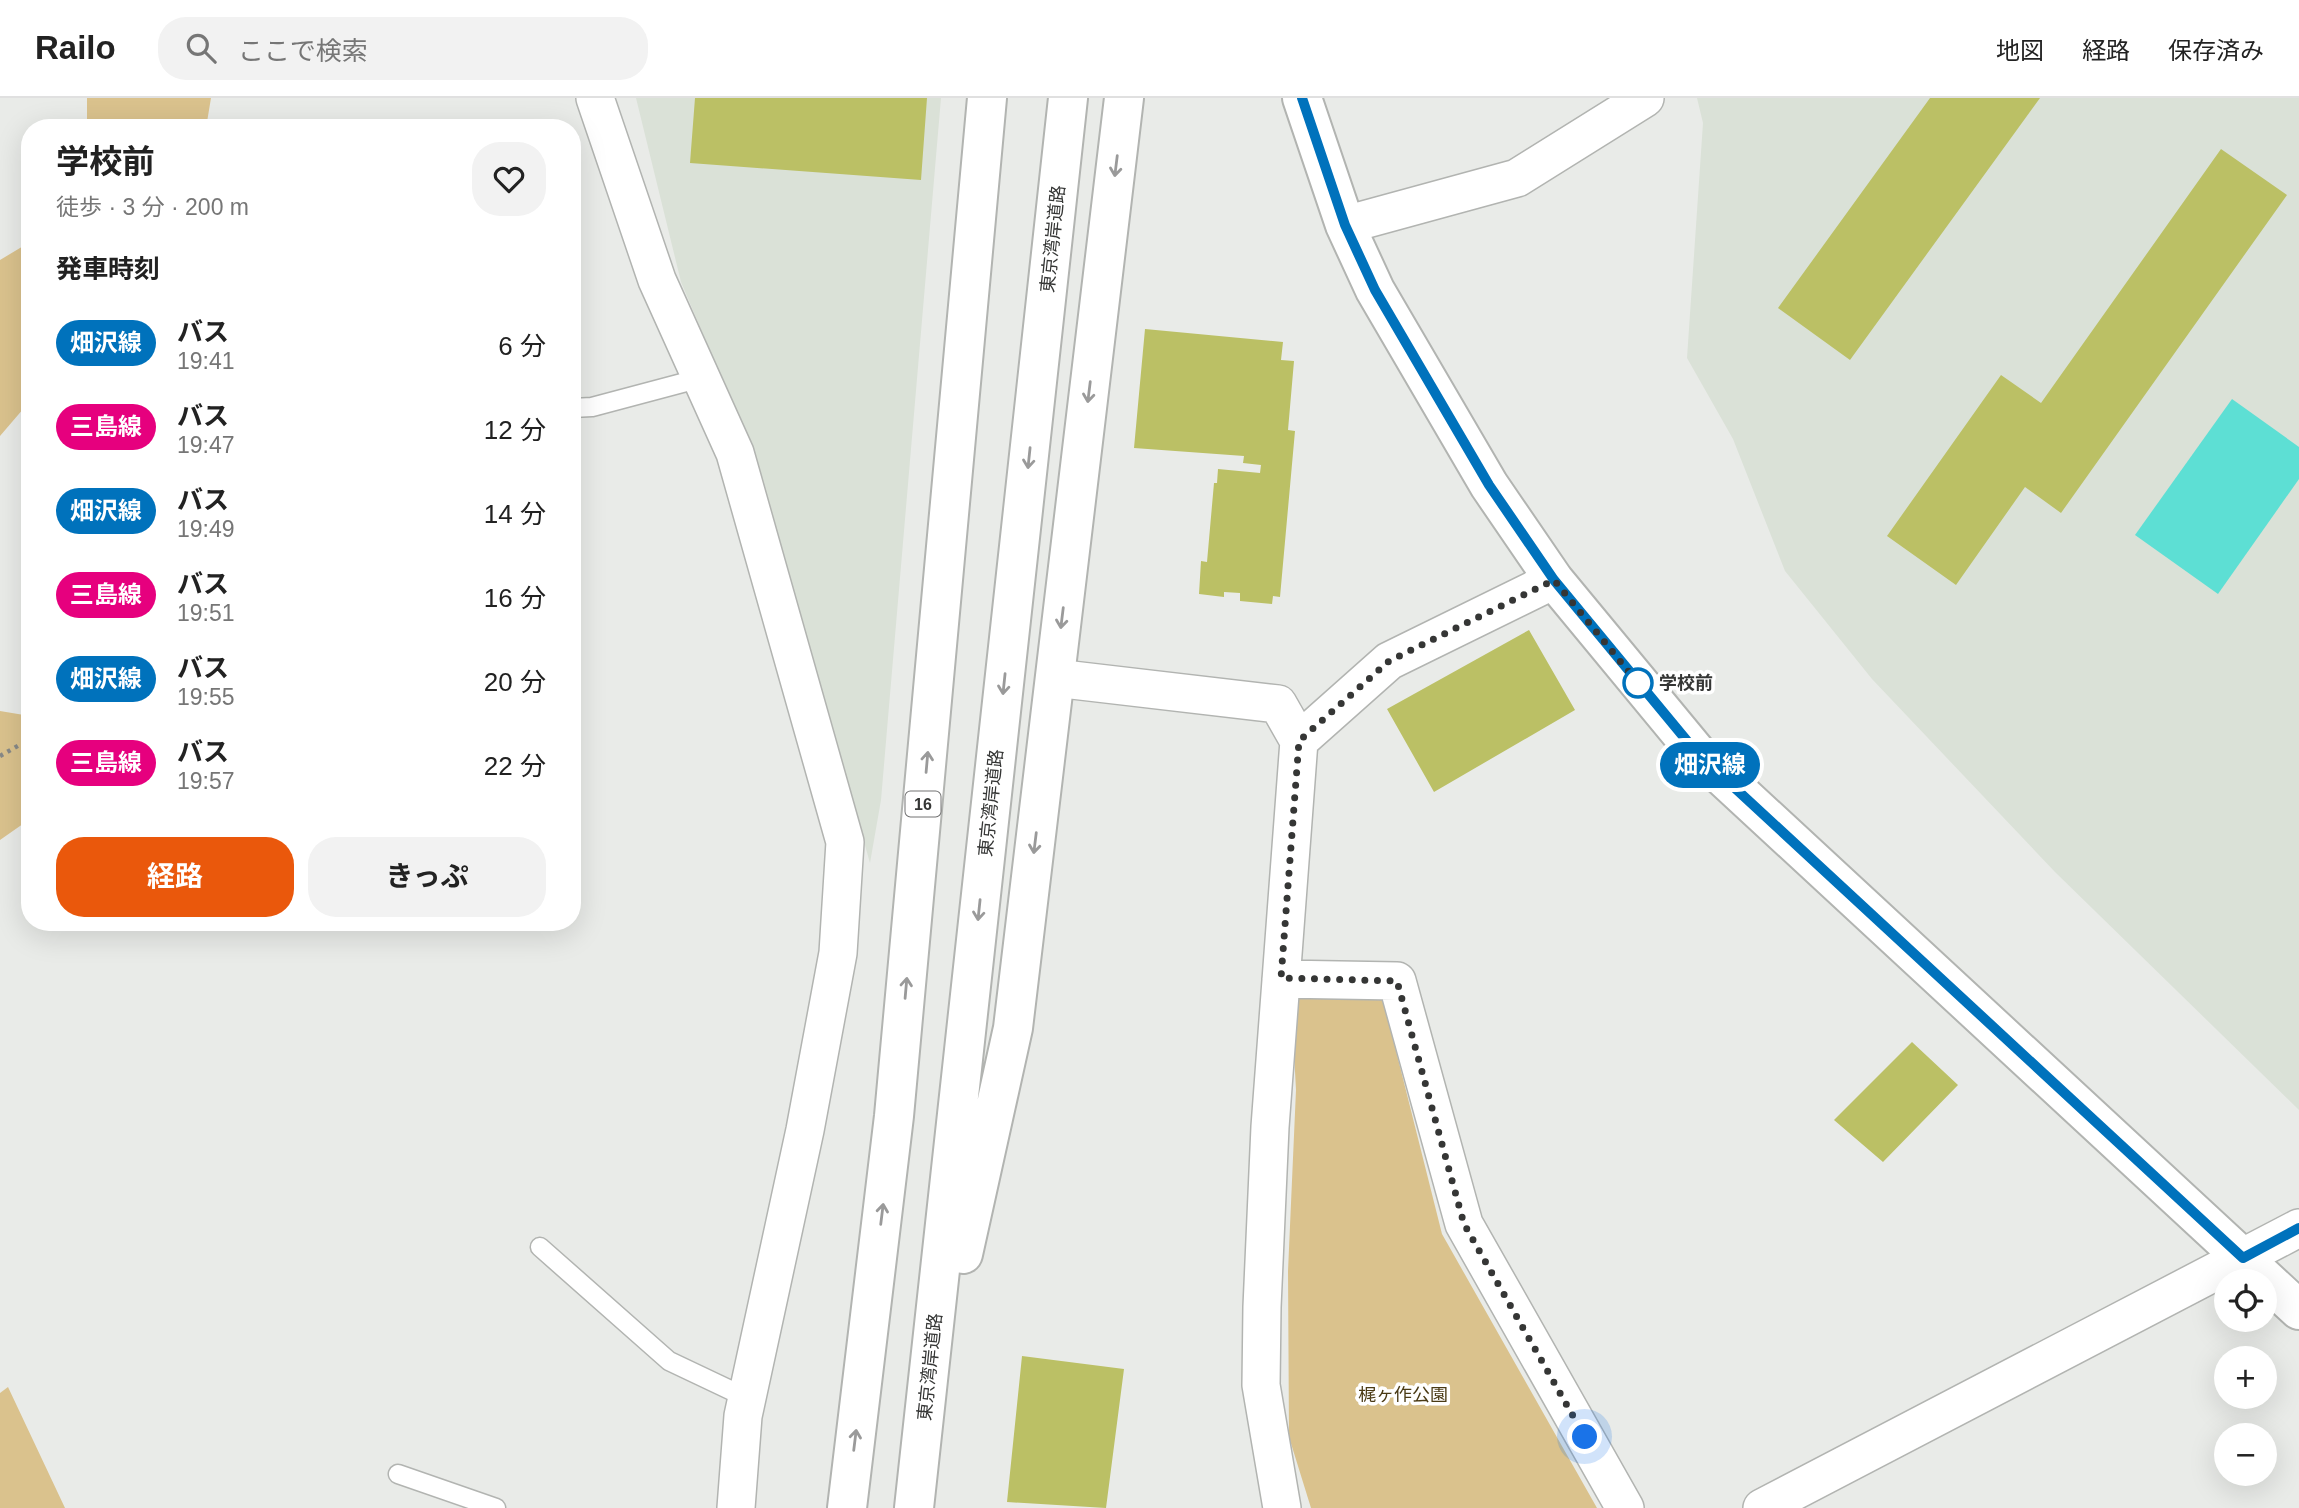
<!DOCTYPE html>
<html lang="ja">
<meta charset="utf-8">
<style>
:root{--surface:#fff;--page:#f2f2f2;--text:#222;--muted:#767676;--line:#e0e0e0;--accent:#ea580c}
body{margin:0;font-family:Helvetica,"Noto Sans JP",sans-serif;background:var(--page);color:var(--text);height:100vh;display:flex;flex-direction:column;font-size:26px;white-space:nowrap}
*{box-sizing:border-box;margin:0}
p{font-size:23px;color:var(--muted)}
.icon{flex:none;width:38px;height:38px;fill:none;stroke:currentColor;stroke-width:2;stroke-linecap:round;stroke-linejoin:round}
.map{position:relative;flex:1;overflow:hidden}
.drawer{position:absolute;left:21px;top:21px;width:560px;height:812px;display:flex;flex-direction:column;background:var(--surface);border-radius:28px;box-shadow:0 7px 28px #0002}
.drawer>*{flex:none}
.badge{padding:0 14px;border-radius:23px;font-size:24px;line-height:46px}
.tools{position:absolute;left:2214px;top:1171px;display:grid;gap:14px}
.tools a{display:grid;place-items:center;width:63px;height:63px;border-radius:50%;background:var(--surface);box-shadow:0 7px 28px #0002;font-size:35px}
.you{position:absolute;width:35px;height:35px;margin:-18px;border:5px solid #fff;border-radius:50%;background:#1a73e8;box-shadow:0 0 0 10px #1a73e833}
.map>.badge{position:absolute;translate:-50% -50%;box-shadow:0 0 0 4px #fff}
h2{padding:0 35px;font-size:26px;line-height:63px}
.round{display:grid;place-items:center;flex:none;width:74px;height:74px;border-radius:28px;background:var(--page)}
.headline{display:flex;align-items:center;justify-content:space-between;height:119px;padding:0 35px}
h1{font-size:33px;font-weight:700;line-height:52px}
.primary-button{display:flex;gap:14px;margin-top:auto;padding:14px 35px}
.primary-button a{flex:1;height:80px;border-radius:28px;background:var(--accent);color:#fff;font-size:28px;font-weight:700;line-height:80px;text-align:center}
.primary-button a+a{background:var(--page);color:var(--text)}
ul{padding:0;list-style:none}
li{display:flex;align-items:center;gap:21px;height:84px;padding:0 35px}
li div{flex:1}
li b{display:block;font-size:26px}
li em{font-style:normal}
li .badge{min-width:77px;font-weight:700;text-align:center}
header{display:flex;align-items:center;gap:42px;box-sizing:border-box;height:98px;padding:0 35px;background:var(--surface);border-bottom:2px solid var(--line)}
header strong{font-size:33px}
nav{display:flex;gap:38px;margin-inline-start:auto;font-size:24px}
.search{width:490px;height:63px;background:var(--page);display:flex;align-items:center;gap:18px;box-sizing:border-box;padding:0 24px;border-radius:28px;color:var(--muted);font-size:26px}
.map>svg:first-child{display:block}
.built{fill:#dae1d7}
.green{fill:#dac28d}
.water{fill:#5ddfd4}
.building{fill:#bbc065}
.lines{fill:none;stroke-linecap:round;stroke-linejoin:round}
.service-casing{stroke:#b2b4b1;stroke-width:21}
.minor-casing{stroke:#b2b4b1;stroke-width:40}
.secondary-casing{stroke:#b2b4b1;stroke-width:42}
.trunk-casing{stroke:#b2b4b1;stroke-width:42}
.path{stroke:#878987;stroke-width:4.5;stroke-dasharray:3.5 5;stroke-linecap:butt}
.service{stroke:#fff;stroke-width:18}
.minor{stroke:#fff;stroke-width:37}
.secondary{stroke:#fff;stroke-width:38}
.trunk{stroke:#fff;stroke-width:38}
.oneway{stroke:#9a9a9a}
.line-casing{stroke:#fff;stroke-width:16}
.line{stroke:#0072bc;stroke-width:10}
.walk{stroke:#353635;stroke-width:7;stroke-dasharray:0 12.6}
.stop-dot{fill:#fff;stroke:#0072bc;stroke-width:3.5}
.labels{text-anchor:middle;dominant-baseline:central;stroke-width:7;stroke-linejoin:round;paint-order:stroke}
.shield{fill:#fff;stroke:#727272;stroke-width:2}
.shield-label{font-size:16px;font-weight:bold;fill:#353635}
.street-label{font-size:18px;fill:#353635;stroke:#fff}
.stop-label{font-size:18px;font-weight:bold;fill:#353635;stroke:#fff;text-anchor:start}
.park-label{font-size:18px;fill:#4a3a14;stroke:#fff}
</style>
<header>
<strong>Railo</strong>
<div class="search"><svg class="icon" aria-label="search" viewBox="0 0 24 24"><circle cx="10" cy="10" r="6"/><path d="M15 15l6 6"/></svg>ここで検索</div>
<nav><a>地図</a><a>経路</a><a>保存済み</a></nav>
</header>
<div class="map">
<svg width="2299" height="1410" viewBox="0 0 2299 1410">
<rect width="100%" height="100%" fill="#e9ebe8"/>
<path class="built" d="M636,0H941L881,702L870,765L754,357L681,184Z
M1697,0H2299V1012L2055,774L1872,581L1785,473L1733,341L1687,260L1703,25Z"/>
<path class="green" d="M87,0H211L206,30H87Z
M30,144V303L0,338V162Z
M0,613L30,618V721L0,742Z
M1291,898L1383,901L1442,1136L1597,1410H1311L1289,1339L1288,1173L1296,992Z
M8,1289L65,1410H0V1295Z"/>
<path class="water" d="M2232,301L2299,349V381L2218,496L2135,437Z"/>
<path class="building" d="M695,0H927L921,82L690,65Z
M1930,0H2040L1850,262L1778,210Z
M2221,51L2287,97L2061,415L2025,389L1956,487L1887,438L2001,277L2041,305Z
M1145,231L1283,244L1281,262L1294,263L1288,332L1295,333L1280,499L1273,498L1272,506L1240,503V495L1224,494V499L1199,496L1201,463L1207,464L1214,385H1217L1218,371L1260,375L1261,367L1243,365L1244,358L1134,350Z
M1529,532L1575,612L1434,694L1387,611Z
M1912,944L1958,987L1883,1064L1834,1022Z
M1022,1258L1124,1271L1106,1410L1007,1404Z"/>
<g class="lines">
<defs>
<path id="service" d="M572,310L592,309L701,280
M540,1149L669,1263L747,1300
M398,1376L496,1410"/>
<path id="minor" d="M595,0L657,182L735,355L845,744L838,855L805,1032L743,1318L736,1410
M1345,127L1517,80L1645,0
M1055,580L1278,606L1299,643L1270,1029L1262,1209L1261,1287L1282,1410
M1299,643L1389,563L1554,482
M1281,881L1397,883L1464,1126L1625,1410
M1762,1410L2299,1130"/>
<path id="secondary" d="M1302,0L1345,127L1375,192L1489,387L1554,482L1697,655L2299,1212"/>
<path id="trunk" d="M963,1156L1013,930L1124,0
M847,1410L894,1018L987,0
M914,1410L1068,0"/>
</defs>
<use href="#service" class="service-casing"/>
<use href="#minor" class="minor-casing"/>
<use href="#secondary" class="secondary-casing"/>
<use href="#trunk" class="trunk-casing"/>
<path class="path" d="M0,658L30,641"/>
<use href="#service" class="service"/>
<use href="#minor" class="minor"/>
<use href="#secondary" class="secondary"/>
<use href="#trunk" class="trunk"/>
</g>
<defs><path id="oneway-shaft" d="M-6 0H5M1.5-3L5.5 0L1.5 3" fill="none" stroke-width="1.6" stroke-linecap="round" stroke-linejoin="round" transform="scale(1.75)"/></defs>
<g class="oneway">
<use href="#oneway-shaft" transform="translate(1116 68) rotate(97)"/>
<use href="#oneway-shaft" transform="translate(1089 294) rotate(97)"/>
<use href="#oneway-shaft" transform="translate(1029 360) rotate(96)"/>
<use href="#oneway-shaft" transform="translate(1062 520) rotate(97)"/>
<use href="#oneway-shaft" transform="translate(1004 586) rotate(96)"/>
<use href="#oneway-shaft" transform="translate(927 664) rotate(-85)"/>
<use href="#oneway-shaft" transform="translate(1035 745) rotate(97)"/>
<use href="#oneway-shaft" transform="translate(979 812) rotate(96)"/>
<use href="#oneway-shaft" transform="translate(906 890) rotate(-85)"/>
<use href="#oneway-shaft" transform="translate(882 1116) rotate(-83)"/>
<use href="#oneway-shaft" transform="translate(855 1342) rotate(-83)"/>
</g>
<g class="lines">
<defs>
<path id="line" d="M1302,0L1345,127L1375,192L1489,387L1554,482L1697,655L2243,1160L2299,1130"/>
</defs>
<use href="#line" class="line-casing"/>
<use href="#line" class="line"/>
<path class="walk" d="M1585,1339L1464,1126L1397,883L1281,880L1299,643L1389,563L1554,482L1638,585"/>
</g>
<circle class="stop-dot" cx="1638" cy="585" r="14"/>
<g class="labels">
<rect class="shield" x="905.5" y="693.5" width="35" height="25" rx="5"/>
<g class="shield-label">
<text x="923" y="706">16</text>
</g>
<g class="street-label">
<text transform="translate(1053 141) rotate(-84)">東京湾岸道路</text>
<text transform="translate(991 705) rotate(-84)">東京湾岸道路</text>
<text transform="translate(930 1269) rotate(-84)">東京湾岸道路</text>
</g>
<g class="stop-label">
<text x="1659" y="585">学校前</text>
</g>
<g class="park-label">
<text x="1403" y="1297">梶ヶ作公園</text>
</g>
</g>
</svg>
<div class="tools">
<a><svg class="icon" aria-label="locate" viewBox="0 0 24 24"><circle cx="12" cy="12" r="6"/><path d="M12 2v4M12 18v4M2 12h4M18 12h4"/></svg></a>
<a>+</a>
<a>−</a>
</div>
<div class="you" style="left:1585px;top:1339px"></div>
<b class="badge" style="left:1710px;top:667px;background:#0072bc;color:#fff">畑沢線</b>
<section class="drawer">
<div class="headline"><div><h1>学校前</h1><p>徒歩 · 3 分 · 200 m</p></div><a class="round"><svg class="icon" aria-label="heart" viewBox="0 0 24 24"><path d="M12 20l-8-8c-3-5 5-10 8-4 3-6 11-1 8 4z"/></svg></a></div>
<h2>発車時刻</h2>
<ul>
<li><span class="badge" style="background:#0072bc;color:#fff">畑沢線</span><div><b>バス</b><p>19:41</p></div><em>6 分</em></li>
<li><span class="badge" style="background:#e6007e;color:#fff">三島線</span><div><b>バス</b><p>19:47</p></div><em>12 分</em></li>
<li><span class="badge" style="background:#0072bc;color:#fff">畑沢線</span><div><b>バス</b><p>19:49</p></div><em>14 分</em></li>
<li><span class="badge" style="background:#e6007e;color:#fff">三島線</span><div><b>バス</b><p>19:51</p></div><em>16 分</em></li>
<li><span class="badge" style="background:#0072bc;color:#fff">畑沢線</span><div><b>バス</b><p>19:55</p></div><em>20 分</em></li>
<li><span class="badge" style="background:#e6007e;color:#fff">三島線</span><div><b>バス</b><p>19:57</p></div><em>22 分</em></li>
</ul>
<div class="primary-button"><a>経路</a><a>きっぷ</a></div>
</section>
</div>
